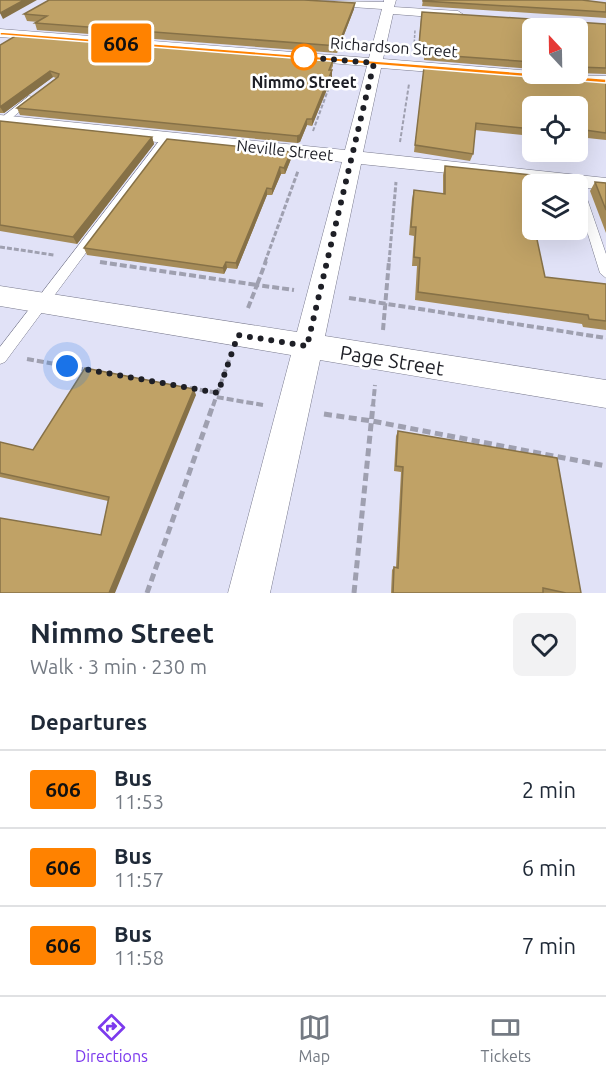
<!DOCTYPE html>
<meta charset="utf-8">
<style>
:root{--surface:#fff;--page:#f2f2f3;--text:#1f2937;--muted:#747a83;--line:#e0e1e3;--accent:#7c3aed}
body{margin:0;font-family:Ubuntu,sans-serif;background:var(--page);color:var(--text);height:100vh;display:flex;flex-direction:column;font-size:22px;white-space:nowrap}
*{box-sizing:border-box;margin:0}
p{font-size:20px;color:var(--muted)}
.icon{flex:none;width:33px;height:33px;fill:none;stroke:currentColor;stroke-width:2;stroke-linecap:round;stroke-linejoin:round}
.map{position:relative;height:593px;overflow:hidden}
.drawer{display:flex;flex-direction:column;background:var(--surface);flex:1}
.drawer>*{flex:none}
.badge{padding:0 12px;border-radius:4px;font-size:21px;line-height:39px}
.needle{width:39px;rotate:338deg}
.controls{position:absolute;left:522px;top:18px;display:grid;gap:12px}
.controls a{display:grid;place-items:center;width:66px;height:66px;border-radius:9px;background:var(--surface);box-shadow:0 6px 24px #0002;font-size:30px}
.you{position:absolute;width:30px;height:30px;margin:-15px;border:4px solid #fff;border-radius:50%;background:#1a73e8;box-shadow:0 0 0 9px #1a73e833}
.map>.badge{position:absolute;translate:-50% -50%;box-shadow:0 0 0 3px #fff}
h2{padding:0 30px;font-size:22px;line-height:54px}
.round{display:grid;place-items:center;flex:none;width:63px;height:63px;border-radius:9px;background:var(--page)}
.head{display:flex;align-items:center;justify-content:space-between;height:102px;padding:0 30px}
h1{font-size:28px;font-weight:700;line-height:45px}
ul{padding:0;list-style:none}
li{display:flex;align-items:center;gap:18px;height:78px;padding:0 30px;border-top:2px solid var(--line)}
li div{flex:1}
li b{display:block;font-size:22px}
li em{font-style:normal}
li .badge{min-width:66px;font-weight:700;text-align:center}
.dock{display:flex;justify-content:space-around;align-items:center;height:84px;border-top:2px solid var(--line);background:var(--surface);font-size:16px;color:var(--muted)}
.dock a{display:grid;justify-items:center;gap:3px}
.dock .current{color:var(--accent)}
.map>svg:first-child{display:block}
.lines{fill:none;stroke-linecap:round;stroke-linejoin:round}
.lane-casing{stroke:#7a7b8e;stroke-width:1}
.street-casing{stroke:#7a7b8e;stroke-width:1}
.path-far4{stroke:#9fa0b0;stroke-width:1.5;stroke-dasharray:3 1.5;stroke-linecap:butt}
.path-far3{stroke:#9fa0b0;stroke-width:2;stroke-dasharray:4 2;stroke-linecap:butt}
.path-far2{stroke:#9fa0b0;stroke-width:3;stroke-dasharray:5 2;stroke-linecap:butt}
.path-far1{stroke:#9fa0b0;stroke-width:4;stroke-dasharray:7 3;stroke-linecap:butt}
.path{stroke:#9fa0b0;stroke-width:5;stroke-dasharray:8 4.5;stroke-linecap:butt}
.lane{fill:#fff;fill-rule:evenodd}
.street{fill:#fff;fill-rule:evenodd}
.wall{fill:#a58b58}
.shaded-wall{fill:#867147}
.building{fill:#c0a266;stroke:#867147;stroke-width:1.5}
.line{fill:#ff8200;stroke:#fff;stroke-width:1.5}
.walk{stroke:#1e1f26;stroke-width:6;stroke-dasharray:0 10.8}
.stop-dot{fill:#fff;stroke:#ff8200;stroke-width:3}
.labels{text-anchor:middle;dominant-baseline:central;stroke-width:5;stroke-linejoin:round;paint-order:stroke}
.far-street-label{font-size:16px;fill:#1e1f26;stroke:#fff}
.far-stop-label{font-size:16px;font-weight:bold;fill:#1e1f26;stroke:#fff}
.street-label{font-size:20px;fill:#1e1f26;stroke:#fff}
</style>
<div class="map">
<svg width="606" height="593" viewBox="0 0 606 593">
<rect width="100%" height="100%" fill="#e1e2f7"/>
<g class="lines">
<defs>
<path id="lane" d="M29,96L36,98L7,122H1V118Z
M163,136L171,138L5,362L0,364V347Z
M575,184L582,185L583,187L606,254V278L600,273L578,202V184Z"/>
<path id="street" d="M284,0L384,2V0H396L394,7L458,11L464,15L458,19L393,14L383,59L532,71V74L606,76V86L381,68L363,152L606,178V190L578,187V184H552L361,164L325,336L606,380V408L320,360L270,593H228L291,355L0,306V286L297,332L342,162L0,125V115L345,150L367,66L0,37V29L369,58L382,9L290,3Z"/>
</defs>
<use href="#lane" class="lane-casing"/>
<use href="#street" class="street-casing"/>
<path class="path-far4" d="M414,47L415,30"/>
<path class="path-far3" d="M313,131L332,79
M400,142L409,84"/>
<path class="path-far2" d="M0,247L54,255
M265,262L298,171
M389,262L396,182"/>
<path class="path-far1" d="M100,262L257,285L266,261
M349,298L606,338
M248,308L257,285L294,290
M383,330L389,261
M27,359L88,370
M229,360L216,397L263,405
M190,388L218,393
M213,406L216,397
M373,406L375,385"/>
<path class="path" d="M324,414L372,421L606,466
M147,593L213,405
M354,593L373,405"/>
<use href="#lane" class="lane"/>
<use href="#street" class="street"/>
</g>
<path class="wall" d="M423,0L606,3V18L422,6Z
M354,9L337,53L37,30L35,23L38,22L27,21L24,14Z
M421,18L606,24V74L578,73V28H532V69L424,60V51H418Z
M0,45L333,60V66L331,70L332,77L312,126L307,125L300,142L297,143L20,115L17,108L56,78L53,77L4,113H0Z
M424,67L606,81V140L578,137V106H532V136L475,130L473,154L470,161L414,152Z
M0,121L152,137L154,144L77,244L0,231Z
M291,159L285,174H281L272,195H267L237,269L227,268L224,274L87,255L84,248Z
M445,166L532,230L545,277L606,284V330L583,327L582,324L415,300L417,266H412L414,236L409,235L412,199L414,190L443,194V175Z
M595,182L606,183V233L590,191Z
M196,395L101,535L108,501L0,477V442L33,450Z
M398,431L581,593H391L392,570L394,567H396L401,472L394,471L396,436Z"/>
<path class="shaded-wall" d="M24,0H37L3,19L0,13Z
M355,3L354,9L337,53L338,46Z
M332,70V77L312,126V119Z
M50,71L53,77L4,113L0,107Z
M307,119V125L300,142L297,143V136Z
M152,137L154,144L77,244L73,237Z
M291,152V159L285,174L284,168Z
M280,167L281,174L272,195V189Z
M267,188V195L237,269L236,263Z
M226,262L227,268L224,274L223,268Z
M194,389L196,395L115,593H109Z"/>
<path class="building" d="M0,0H24L0,13Z
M49,0H304L355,3L338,46L35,23L47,16L24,14Z
M423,0H582L606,3V12L423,1Z
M422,12L606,24V68L578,67V28H532V62L425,54L426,45H419Z
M17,35L333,60L329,70H332L312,119H307L300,135L297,136L17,108L58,77L59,74L50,71L0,107V45Z
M424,67L606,81V133L578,129V106H532V129L476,123L473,154L415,145Z
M0,121L152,137L73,237L0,225Z
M167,139L291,152L284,168L280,167L272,189L267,188L236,263L226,262L223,268L84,248Z
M445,166L531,175L533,184L532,230H535L545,277L606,284V321L589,319L588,315L418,292L420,258L414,257L416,227H411L414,190L445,194Z
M595,182L606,183V210Z
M85,368L194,389L109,593H0V518L101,535L109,497L0,473V442L33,450Z
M398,431L557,458L581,593H566L543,588V593H393L394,567L398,568L403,467L396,466Z"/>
<path class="line" d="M0,32L606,79V83L0,35Z"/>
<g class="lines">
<path class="walk" d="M67,366L218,393L238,335L307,346L374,63L304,57"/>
</g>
<circle class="stop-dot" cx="304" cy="57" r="12"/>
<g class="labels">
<g class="far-street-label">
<text transform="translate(394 47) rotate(4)">Richardson Street</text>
<text transform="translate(285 150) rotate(6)">Neville Street</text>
</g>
<g class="far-stop-label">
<text x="304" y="82">Nimmo Street</text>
</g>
<g class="street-label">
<text transform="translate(392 360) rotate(9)">Page Street</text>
</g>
</g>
</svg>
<div class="controls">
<a><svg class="needle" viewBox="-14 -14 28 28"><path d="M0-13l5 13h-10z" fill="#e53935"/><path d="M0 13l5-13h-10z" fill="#747a83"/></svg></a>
<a><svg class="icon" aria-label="locate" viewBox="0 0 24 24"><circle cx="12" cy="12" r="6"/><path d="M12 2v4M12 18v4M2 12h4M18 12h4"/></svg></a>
<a><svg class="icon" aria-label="layers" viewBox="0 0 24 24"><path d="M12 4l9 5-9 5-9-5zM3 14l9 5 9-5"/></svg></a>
</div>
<div class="you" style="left:67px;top:366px"></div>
<b class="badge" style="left:121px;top:43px;background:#ff8200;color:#111">606</b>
</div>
<section class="drawer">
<div class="head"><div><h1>Nimmo Street</h1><p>Walk · 3 min · 230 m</p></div><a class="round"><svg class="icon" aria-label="heart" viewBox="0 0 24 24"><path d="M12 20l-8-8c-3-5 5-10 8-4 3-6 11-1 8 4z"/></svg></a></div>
<h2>Departures</h2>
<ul>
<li><span class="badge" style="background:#ff8200;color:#111">606</span><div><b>Bus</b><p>11:53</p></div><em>2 min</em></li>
<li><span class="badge" style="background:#ff8200;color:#111">606</span><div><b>Bus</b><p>11:57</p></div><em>6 min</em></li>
<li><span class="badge" style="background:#ff8200;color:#111">606</span><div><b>Bus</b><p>11:58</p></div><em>7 min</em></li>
</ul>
</section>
<nav class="dock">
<a class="current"><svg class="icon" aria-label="directions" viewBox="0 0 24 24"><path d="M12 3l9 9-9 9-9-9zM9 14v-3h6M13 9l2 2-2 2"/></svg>Directions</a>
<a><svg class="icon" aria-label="map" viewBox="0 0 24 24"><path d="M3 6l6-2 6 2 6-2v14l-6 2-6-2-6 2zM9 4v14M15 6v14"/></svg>Map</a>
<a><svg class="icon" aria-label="tickets" viewBox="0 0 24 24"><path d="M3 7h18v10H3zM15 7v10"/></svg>Tickets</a>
</nav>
